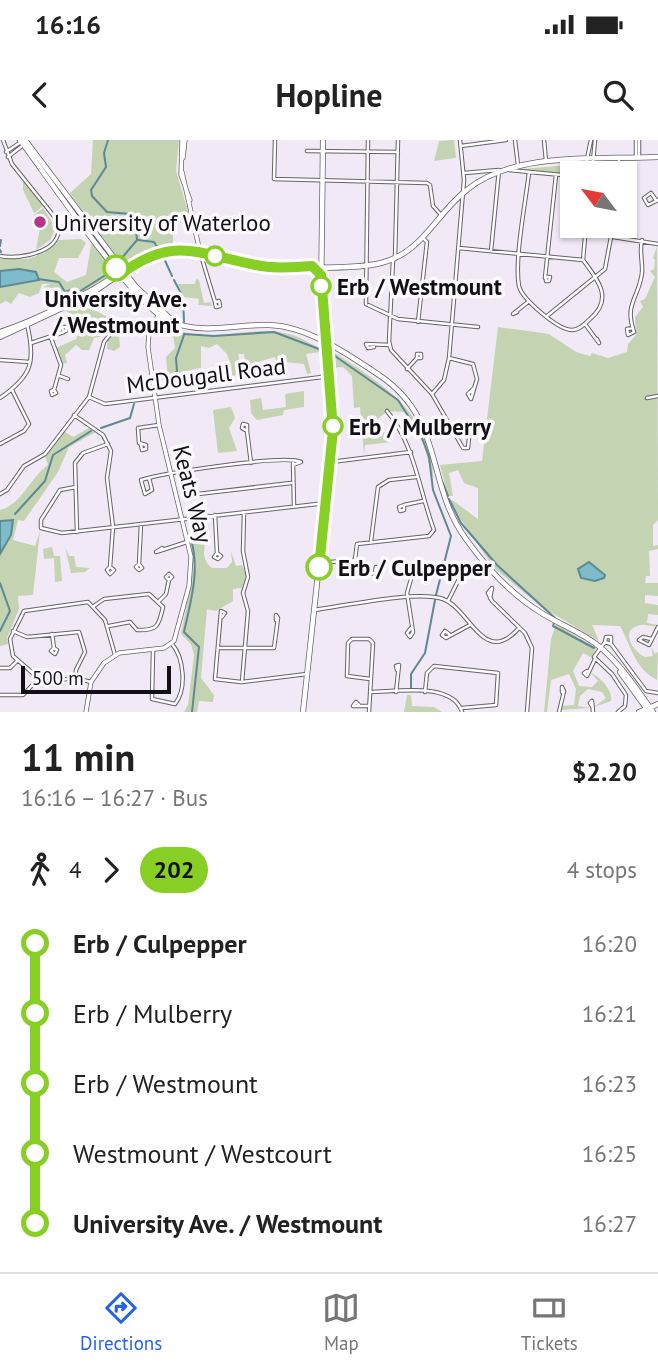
<!DOCTYPE html>
<meta charset="utf-8">
<style>
:root{--surface:#fff;--page:#f2f2f2;--text:#222;--muted:#767676;--line:#e0e0e0;--accent:#2563eb}
body{margin:0;font-family:"PT Sans",sans-serif;background:var(--page);color:var(--text);height:100vh;display:flex;flex-direction:column;font-size:26px;white-space:nowrap}
*{box-sizing:border-box;margin:0}
p{font-size:23px;color:var(--muted)}
.icon{flex:none;width:38px;height:38px;fill:none;stroke:currentColor;stroke-width:2;stroke-linecap:round;stroke-linejoin:round}
.map{position:relative;height:572px;overflow:hidden}
.details{display:flex;flex-direction:column;background:var(--surface);flex:1}
.details>*{flex:none}
.badge{padding:0 14px;border-radius:23px;font-size:24px;line-height:46px}
.needle{width:46px;rotate:302deg}
.fabs{position:absolute;left:560px;top:21px;display:grid;gap:14px}
.fabs a{display:grid;place-items:center;width:77px;height:77px;border-radius:0px;background:var(--surface);box-shadow:0 2px 5px #0004;font-size:35px}
.scale{position:absolute;left:21px;bottom:18px;width:150px;box-sizing:border-box;padding-left:7px;border:4px solid #121014;border-top:0;font-size:19px;line-height:24px;white-space:nowrap;color:#121014;-webkit-text-stroke:5px #fcf9fe;paint-order:stroke}
.map>.badge{position:absolute;translate:-50% -50%;box-shadow:0 0 0 4px #fff}
.legs{display:flex;align-items:center;gap:10px;height:77px;padding:0 21px;font-size:23px}
.legs p{margin-inline-start:auto}
.overview{display:flex;align-items:center;justify-content:space-between;height:119px;padding:0 21px}
h1{font-size:38px;font-weight:600;line-height:52px}
ul{padding:0 21px;list-style:none}
li{display:flex;align-items:center;gap:24px;height:70px;font-size:26px}
li i{display:grid;place-items:center;width:10px;height:100%;margin:0 9px;background:currentColor}
li i::after{content:'';width:18px;height:18px;margin:-9px;border:5px solid;border-radius:50%;background:var(--surface)}
li p{margin-inline-start:auto}
li:first-child i{background:linear-gradient(#0000 50%,currentColor 0)}
li:last-child i{background:linear-gradient(currentColor 50%,#0000 0)}
.status{display:flex;justify-content:space-between;align-items:center;height:49px;padding:0 35px;background:var(--surface);direction:ltr}
.status svg{height:19px;fill:currentColor}
header{display:flex;justify-content:space-between;align-items:center;height:91px;padding:0 21px;background:var(--surface);font-size:32px;font-weight:600}
.tab-bar{display:flex;justify-content:space-around;align-items:center;height:98px;border-top:2px solid var(--line);background:var(--surface);font-size:19px;color:var(--muted)}
.tab-bar a{display:grid;justify-items:center;gap:4px}
.tab-bar .current{color:var(--accent)}
.map>svg:first-child{display:block}
.green{fill:#c4d3b1}
.water{fill:#7ebccb;stroke:#5e8894;stroke-width:2}
.lines{fill:none;stroke-linecap:round;stroke-linejoin:round}
.stream{stroke:#5e8894;stroke-width:2}
.minor-casing{stroke:#67616b;stroke-width:4.5}
.tertiary-casing{stroke:#67616b;stroke-width:5}
.secondary-casing{stroke:#67616b;stroke-width:6}
.minor{stroke:#fff;stroke-width:2.5}
.tertiary{stroke:#fff;stroke-width:3.5}
.secondary{stroke:#fff;stroke-width:4.5}
.line-1-casing{stroke:#fff;stroke-width:16}
.line-1{stroke:#87cf25;stroke-width:10}
.poi-dot{fill:#b63784;stroke:#fcf9fe;stroke-width:2.5}
.stop-1-dot{fill:#fff;stroke:#87cf25;stroke-width:3.5}
.labels{text-anchor:middle;dominant-baseline:central;stroke-width:7;stroke-linejoin:round;paint-order:stroke}
.poi-label{font-size:23px;fill:#121014;stroke:#fcf9fe;text-anchor:start}
.stop-label{font-size:23px;font-weight:bold;fill:#121014;stroke:#fcf9fe;text-anchor:start}
.street-label{font-size:23px;fill:#121014;stroke:#fcf9fe}
</style>
<div class="status"><b>16:16</b><svg viewBox="0 0 49 12"><path d="M0 12V9h3v3zM5 12V6h3v6zM10 12V3h3v9zM15 12V0h3v12zM26 1h20v11H26zM47 4h2v5h-2z"/></svg></div>
<header><svg class="icon" aria-label="back" viewBox="0 0 24 24"><path d="M15 5l-7 7 7 7"/></svg>Hopline<svg class="icon" aria-label="search" viewBox="0 0 24 24"><circle cx="10" cy="10" r="6"/><path d="M15 15l6 6"/></svg></header>
<div class="map">
<svg width="658" height="572" viewBox="0 0 658 572">
<rect width="100%" height="100%" fill="#f1eaf6"/>
<path class="green" d="M93,0H179L176,31L191,82L173,84V107L147,112L121,123L73,58L70,53L91,34Z
M454,0L456,18L434,21L439,1Z
M591,23L590,33L572,35L511,30Z
M23,41L43,66L34,73L23,50Z
M43,68L56,88L50,100L36,110L40,87L34,75Z
M81,99L86,103L78,118H59L54,132L67,142L86,135L92,100L113,128C105,147 71,157 54,166L49,155L42,152L45,146L51,144H42L39,153L30,157L19,153L11,164L6,161L0,164V147L39,139L35,132L0,131V119H28L44,113L59,100Z
M657,106L658,380L653,385V406L658,405V409L649,411L650,436H646L645,443H658V456L645,455V463L658,465V475L648,474L647,483L658,485C651,488 648,484 641,485C618,489 633,512 645,517L653,516L651,506L655,514L658,512L657,540C634,528 631,505 620,486L592,485L599,501L542,467L494,428L449,362L452,360L478,379V348L464,343L458,330L449,333L453,356H448L440,325L482,321L498,187L549,194L576,212L590,216L592,213L608,218L627,212L628,204L636,195L635,177L643,167L640,161L645,159L655,137L650,131L654,129L655,120L653,118Z
M196,139L199,140L204,163L211,162L212,166L198,165L199,159L184,157L178,144H195Z
M73,167L91,168L116,182L103,196L94,198L89,210H82L76,205L65,215L67,223L62,224L56,208L76,199L80,190L76,178L65,170Z
M118,186L120,207L114,211L107,209L108,198Z
M172,187C207,206 248,185 284,193C297,195 308,202 319,208L320,212L306,214L311,233L307,234L304,224L276,221L275,217L254,223L255,231L247,233L244,214H238L242,230L230,239L217,238V233L225,230L230,222L227,214L217,204L209,208L201,206V228C187,229 179,237 168,238L166,217L175,208Z
M332,211C378,241 436,276 433,339L424,305L405,272L388,271L376,280L391,302L365,305L364,315L360,267L354,268L352,236L343,227L333,228Z
M304,251V267L284,270L283,275L257,280L251,273L250,260L261,258L263,270L286,267L285,254Z
M231,267L235,278L229,288L237,311L218,313L213,270Z
M89,288L96,292L69,307L58,332L24,381L18,380L13,400L35,406L40,391L33,455L18,456L19,469L7,498L8,504L0,506V370C22,364 29,339 48,325L45,316L64,291L73,297Z
M206,391C206,405 199,418 212,428H227L232,422L231,411L236,426L242,425L246,435L242,448L233,449V461L216,471L207,469L201,538L214,555L213,562L199,561L197,572H184L188,565L194,515L191,504L181,494L194,426L188,394Z
M52,407L54,416H60L62,441L55,442L54,418L44,419L43,409Z
M65,407L69,416H74L76,427L90,428L85,432L71,433Z
M556,484L596,508L593,518L583,513L573,531L579,546L592,547L598,541L591,533C600,537 613,550 611,561L594,567L606,558L602,552L588,549L580,556L578,566L590,568L561,570L562,566L574,565L576,549L569,534L551,540L547,572H544L551,499Z
M407,555H411L412,566L434,567L442,572H404Z"/>
<path class="water" d="M19,129L36,132L39,140L0,147V131Z
M13,380L11,395L0,414V381Z
M589,422L605,435L604,438L595,441L581,438L578,429Z"/>
<g class="lines">
<path class="stream" d="M108,0L104,13L106,27L91,50L92,56L107,72L131,74L135,81L137,100L121,119
M138,100L154,102L157,107
M0,106L1,100
M0,110L1,112
M163,116L172,136
M38,139L59,142L65,152L71,150L77,153L112,131
M174,140L183,157L184,182
M184,194L214,196L274,192L319,209
M332,214L398,260L422,298L429,317L433,350L451,396L436,455
M167,236L172,237L177,231L176,218L184,195
M158,245L163,236
M101,288L130,278L134,264
M443,343L448,356
M449,359L461,383L497,425L555,478
M15,374L45,341L53,315L91,291
M191,399C200,431 191,460 184,492L199,507L192,572
M0,443L10,471L0,491
M554,483L553,486L594,508
M411,549V534L425,513L435,460"/>
<defs>
<path id="minor" d="M275,0L274,39L427,43L430,45L433,66L442,76
M368,0L366,164L398,179L478,187
M515,0L518,25
M544,0L546,21
M461,6L506,0
M307,11L398,12
M6,12L21,2
M8,17L22,6
M636,18V0
M639,18V0
M509,30L572,36
M529,32C526,61 514,119 519,146C522,159 558,190 572,190C579,190 585,184 590,179C614,159 598,140 583,120
M464,33L499,30L491,111
M584,33L591,0
M592,33L595,0
M618,33L619,19
M656,60L651,53L644,58L648,65L658,60
M613,97L658,104
M459,108L583,120
M200,112L215,162L219,161L220,166L216,167L215,162
M0,116C22,120 68,111 57,80L12,24L3,0
M395,119L398,0
M393,120L389,201L391,210L432,254L463,308H468L470,288L451,284
M583,120L586,86
M546,137H550L549,141H546Z
M545,138L556,35
M517,172L513,174L528,162
M547,176L605,129L613,86
M418,182L427,102L424,99
M585,184L599,203L597,199
M62,187H66V191H63Z
M633,188L627,189L628,195L634,192C624,163 639,158 642,133C643,122 639,112 642,100
M51,198L61,225L54,250L56,253L52,255L51,251L54,250
M31,203L64,192
M374,207L368,208L366,204L390,205
M449,218L473,224L477,239L471,259L468,254L474,248
M0,220L30,222
M407,229L417,218V214H421V218H417
M60,236L68,239
M432,254L444,240L449,218L464,40L460,0
M89,257L105,264L330,236
M0,258C32,236 36,222 27,184
M647,258L658,256
M74,275L103,295L111,311L107,338L113,387L110,427L107,430L110,434L114,430L110,427
M247,291V285L243,284L242,288L247,291L251,323
M0,304L24,291L29,284L12,250
M141,305L142,310L146,309V305L139,303L138,288L159,285
M331,322L411,312
M293,323L294,365
M191,331L194,350L198,354L291,343
M149,338L152,350L145,354L141,340C163,333 286,314 301,322L293,325
M76,347L60,350L41,380V388L62,393L326,363
M0,354L7,350L24,326L45,314L89,257L104,202L119,183L127,181L150,189
M404,365L399,367L400,371L404,370V365L423,361
M244,372L243,411L248,437L243,453L248,471L242,542L307,534
M215,375L217,413L221,416L218,419L214,417L217,413
M77,392L75,323L83,313L108,304
M371,401L378,347L389,340L416,337
M162,408L156,412L187,402
M320,423L353,420
M139,424L142,428L139,430L136,427L139,424L141,384
M376,427L380,428V432L375,431Z
M377,433L353,435L357,404L429,396L434,390C419,350 415,305 387,271
M490,458L492,448L488,453L492,461L525,493L532,508L527,572
M159,461L166,454L169,440L166,437L169,434L172,437L169,440
M448,461L462,433L459,427L456,431L459,438
M94,466L104,459L149,454L163,467C159,486 157,491 137,490L130,482L109,486
M314,470C344,466 417,450 443,459C470,469 484,528 519,488
M222,477L225,473L221,471L215,539L241,542
M411,488L407,493L410,497L413,492L407,453L415,425L422,423L415,431
M13,491L27,497L79,492L85,512L76,530L75,538
M52,494L54,508L57,510L55,514L51,511L54,508
M449,494L445,491L442,495L446,498L470,485
M651,499L643,497L639,500L649,505L658,487
M605,502L606,497H611V504
M218,508H274L278,478L276,475V480
M153,510L152,559L175,564C187,549 184,518 172,504
M0,528H10L17,521
M587,531L584,533L587,536L595,519
M91,542L75,538L43,542L13,516L10,499L24,471L88,462L105,480L115,515
M370,552C395,552 453,541 462,572
M396,552L399,525L396,526L397,530
M425,552L427,533L434,526L498,533L496,565L462,568
M0,555H23L38,539
M359,565L356,562L353,566H369
M592,566L590,563L592,561L593,572
M369,572L373,503L369,499H352L348,503L347,536L370,539
M559,572L564,551L562,547V552
M618,572L625,566L626,555L612,534L594,517L605,502L611,504L646,551L658,553"/>
<path id="tertiary" d="M182,0L181,35L190,60
M183,18L185,0
M182,32L200,112
M86,572L91,542L104,523L119,513L164,508L174,501L189,446L191,417L159,285L148,207L149,192L159,174"/>
<path id="secondary" d="M20,0C47,36 137,170 171,182C205,195 234,184 269,185C307,186 348,214 379,235C445,279 425,343 466,399C486,427 511,454 540,472C560,485 582,492 600,507C621,525 637,549 653,572
M25,0L136,147L174,182
M0,192C31,182 63,166 92,150C119,135 138,115 171,111C199,107 227,119 254,125C277,129 360,129 381,123C424,112 435,74 468,49C515,11 600,20 658,17
M0,197L88,156L143,118
M620,532L649,572
M303,572L332,305L330,236L321,161L323,0
M639,572L658,564"/>
</defs>
<use href="#minor" class="minor-casing"/>
<use href="#tertiary" class="tertiary-casing"/>
<use href="#secondary" class="secondary-casing"/>
<use href="#minor" class="minor"/>
<use href="#tertiary" class="tertiary"/>
<use href="#secondary" class="secondary"/>
</g>
<g class="lines">
<defs>
<path id="line-1" d="M116,128L121,134C173,95 199,114 256,125C274,129 293,127 312,126L321,135L333,290L319,427"/>
</defs>
<use href="#line-1" class="line-1-casing"/>
<use href="#line-1" class="line-1"/>
</g>
<circle class="poi-dot" cx="40" cy="82" r="7"/>
<g class="stop-1-dot">
<circle cx="215" cy="116" r="9"/>
<circle cx="116" cy="128" r="12"/>
<circle cx="321" cy="146" r="9"/>
<circle cx="333" cy="286" r="9"/>
<circle cx="319" cy="427" r="12"/>
</g>
<g class="labels">
<g class="poi-label">
<text x="54" y="82">University of Waterloo</text>
</g>
<g class="stop-label">
<text x="337" y="146">Erb / Westmount</text>
<text x="116" y="158" text-anchor="middle">University Ave.<tspan x="116" dy="26">/ Westmount</tspan></text>
<text x="349" y="286">Erb / Mulberry</text>
<text x="338" y="427">Erb / Culpepper</text>
</g>
<g class="street-label">
<text transform="translate(206 235) rotate(-7)">McDougall Road</text>
<text transform="translate(193 354) rotate(76)">Keats Way</text>
</g>
</g>
</svg>
<div class="fabs">
<a><svg class="needle" viewBox="-14 -14 28 28"><path d="M0-13l5 13h-10z" fill="#e53935"/><path d="M0 13l5-13h-10z" fill="#767676"/></svg></a>
</div>
<div class="scale">500 m</div>
</div>
<section class="details">
<div class="overview"><div><h1>11 min</h1><p>16:16 – 16:27 · Bus</p></div><b>$2.20</b></div>
<div class="legs"><svg class="icon" aria-label="walk" viewBox="0 0 24 24"><circle cx="13" cy="4" r="2"/><path d="M13 8l-2 6 4 7M11 14l-3 7M7 12l3-4h3l4 4"/></svg>4<svg class="icon" aria-label="forward" viewBox="0 0 24 24"><path d="M9 5l7 7-7 7"/></svg><b class="badge" style="background:#87cf25;color:#111">202</b><p>4 stops</p></div>
<ul>
<li><i style="color:#87cf25"></i><b>Erb / Culpepper</b><p>16:20</p></li>
<li><i style="color:#87cf25"></i><span>Erb / Mulberry</span><p>16:21</p></li>
<li><i style="color:#87cf25"></i><span>Erb / Westmount</span><p>16:23</p></li>
<li><i style="color:#87cf25"></i><span>Westmount / Westcourt</span><p>16:25</p></li>
<li><i style="color:#87cf25"></i><b>University Ave. / Westmount</b><p>16:27</p></li>
</ul>
</section>
<nav class="tab-bar">
<a class="current"><svg class="icon" aria-label="directions" viewBox="0 0 24 24"><path d="M12 3l9 9-9 9-9-9zM9 14v-3h6M13 9l2 2-2 2"/></svg>Directions</a>
<a><svg class="icon" aria-label="map" viewBox="0 0 24 24"><path d="M3 6l6-2 6 2 6-2v14l-6 2-6-2-6 2zM9 4v14M15 6v14"/></svg>Map</a>
<a><svg class="icon" aria-label="tickets" viewBox="0 0 24 24"><path d="M3 7h18v10H3zM15 7v10"/></svg>Tickets</a>
</nav>
